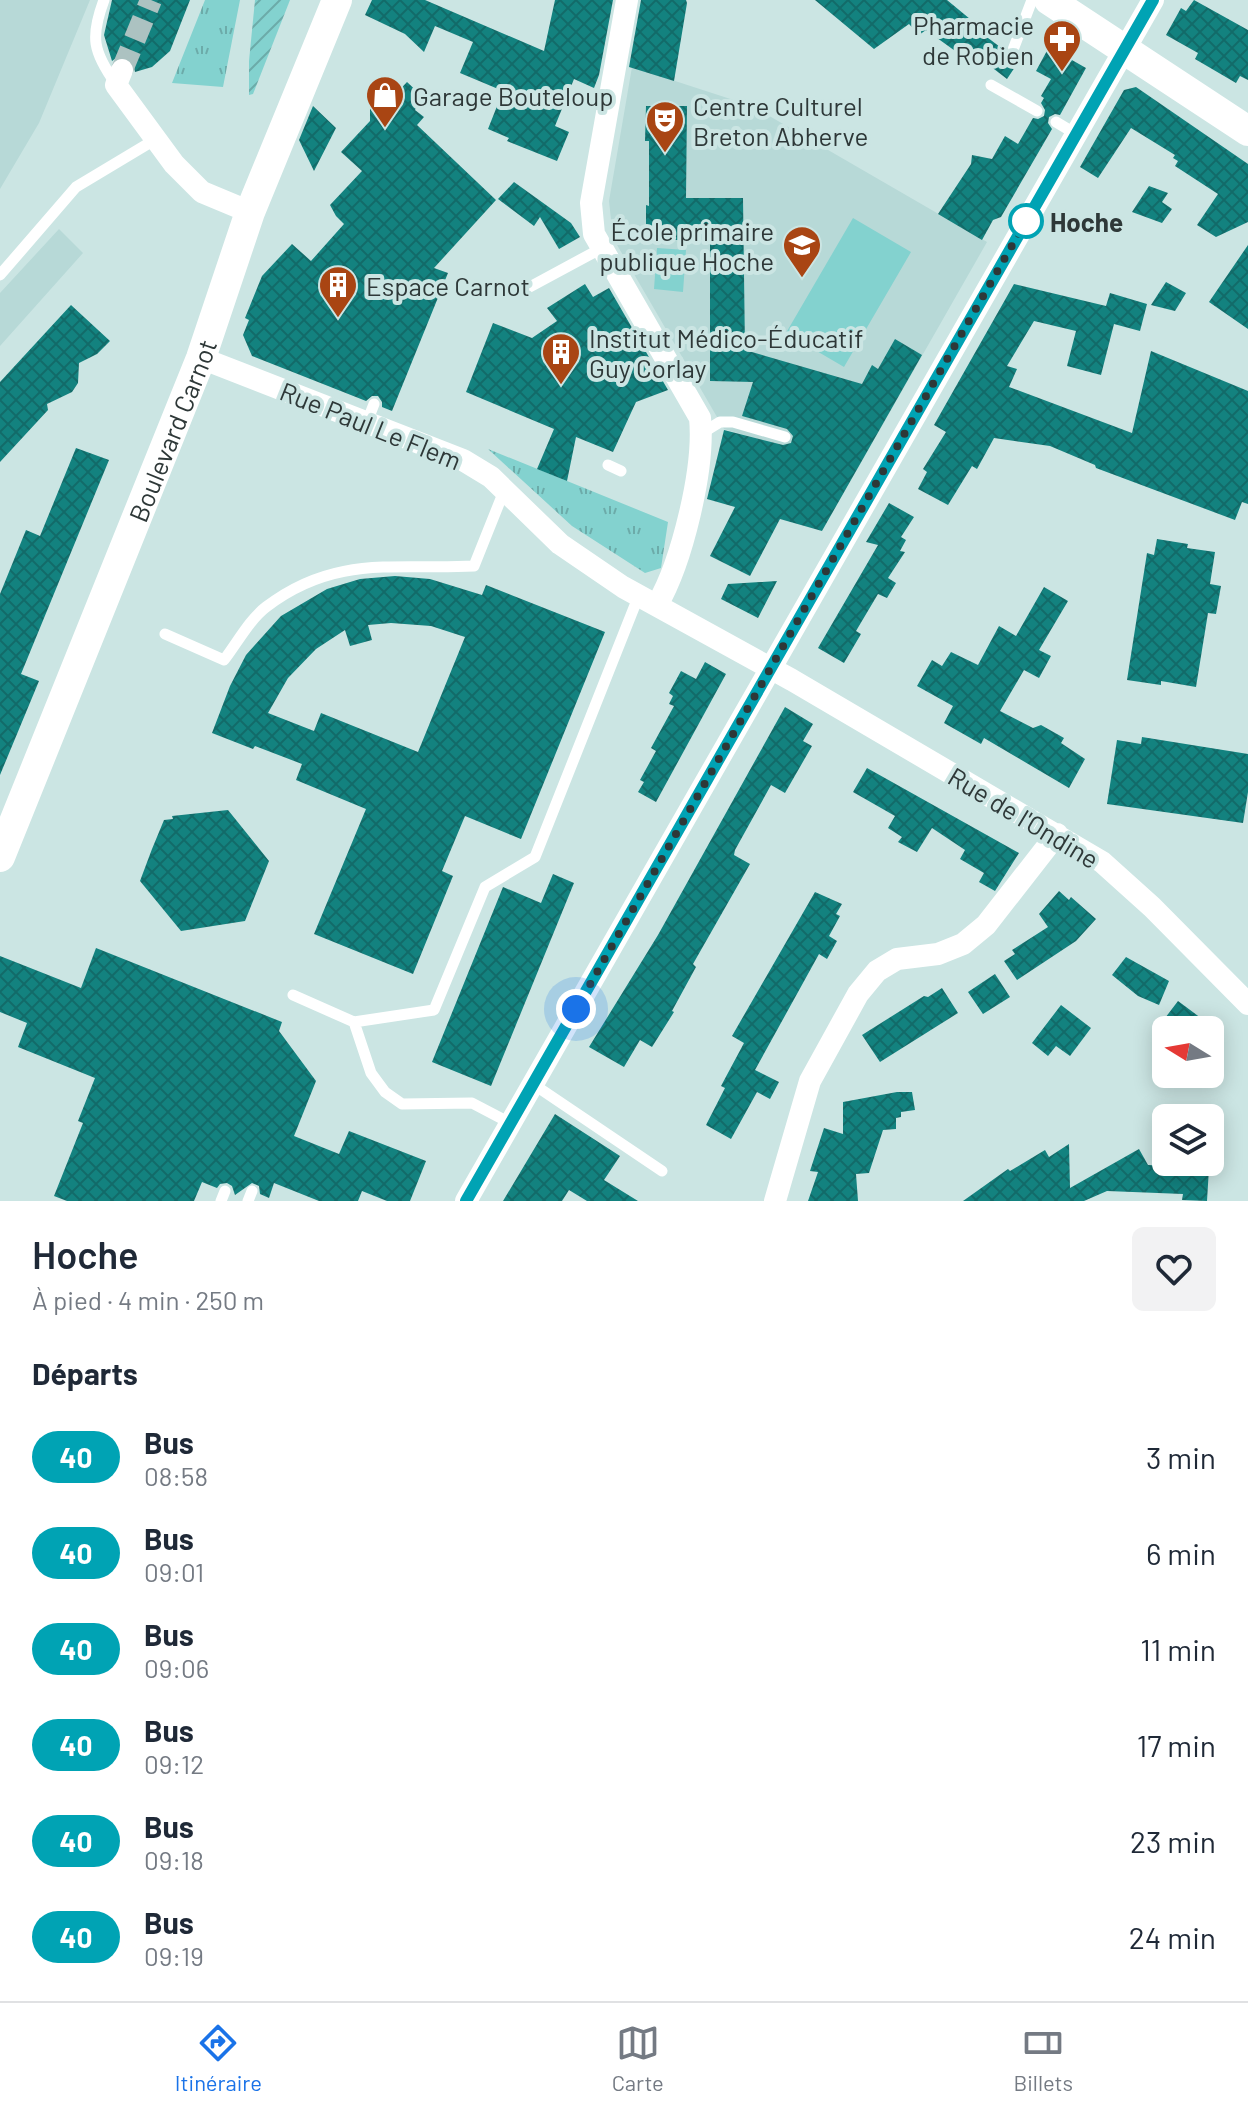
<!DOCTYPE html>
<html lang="fr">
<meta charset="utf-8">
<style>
:root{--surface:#fff;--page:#f2f2f3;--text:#1f2937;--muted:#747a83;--line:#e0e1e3;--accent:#1a73e8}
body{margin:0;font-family:Barlow,sans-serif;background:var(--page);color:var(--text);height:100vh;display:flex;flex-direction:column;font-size:30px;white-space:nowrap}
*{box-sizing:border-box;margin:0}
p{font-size:26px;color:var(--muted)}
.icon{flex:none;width:44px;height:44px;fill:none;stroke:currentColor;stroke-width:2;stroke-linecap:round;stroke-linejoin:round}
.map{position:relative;height:1201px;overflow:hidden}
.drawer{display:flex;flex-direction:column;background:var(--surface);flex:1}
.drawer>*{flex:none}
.badge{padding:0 16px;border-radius:26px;font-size:28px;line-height:52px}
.needle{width:52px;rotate:281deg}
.buttons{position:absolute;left:1152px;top:1016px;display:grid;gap:16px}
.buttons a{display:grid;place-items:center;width:72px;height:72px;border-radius:12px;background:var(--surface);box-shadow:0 4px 20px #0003;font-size:40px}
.you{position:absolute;width:40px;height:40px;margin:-20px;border:6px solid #fff;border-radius:50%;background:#1a73e8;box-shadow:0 0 0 12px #1a73e833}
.map>.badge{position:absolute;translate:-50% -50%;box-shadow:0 0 0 4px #fff}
h2{padding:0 32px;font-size:30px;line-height:72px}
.round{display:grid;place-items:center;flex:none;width:84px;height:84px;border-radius:12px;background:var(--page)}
.overview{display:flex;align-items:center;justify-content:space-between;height:136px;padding:0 32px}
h1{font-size:38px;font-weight:600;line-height:60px}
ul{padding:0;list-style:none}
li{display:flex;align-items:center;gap:24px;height:96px;padding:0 32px}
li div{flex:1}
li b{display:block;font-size:30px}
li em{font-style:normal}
li .badge{min-width:88px;font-weight:700;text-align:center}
.tab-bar{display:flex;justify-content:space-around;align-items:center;height:112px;border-top:2px solid var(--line);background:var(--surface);font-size:22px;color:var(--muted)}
.tab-bar a{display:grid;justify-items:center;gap:4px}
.tab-bar .selected{color:var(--accent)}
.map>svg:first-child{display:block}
.built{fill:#b7d9d7}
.grass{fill:url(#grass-tufts)}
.garden{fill:url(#garden-furrows)}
.pitch{fill:#83d2cf}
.building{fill:url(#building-cross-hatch);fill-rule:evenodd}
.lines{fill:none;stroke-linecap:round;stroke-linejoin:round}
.street-tunnel{stroke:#acc2c1;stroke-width:22;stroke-dasharray:22 11;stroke-linecap:butt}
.lane{stroke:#fff;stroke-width:11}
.street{stroke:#fff;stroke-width:22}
.secondary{stroke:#fff;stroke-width:30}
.line-casing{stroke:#fff;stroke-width:18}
.line{stroke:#00a3b4;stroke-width:12}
.walk{stroke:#2e3838;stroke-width:8;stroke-dasharray:0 14.4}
.stop-dot{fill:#fff;stroke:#00a3b4;stroke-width:4}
.labels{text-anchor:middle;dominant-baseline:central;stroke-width:8;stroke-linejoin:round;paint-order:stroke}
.poi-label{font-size:26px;fill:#2e3838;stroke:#cbe5e3;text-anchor:start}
.stop-label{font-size:26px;font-weight:bold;fill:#2e3838;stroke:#cbe5e3;text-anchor:start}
.street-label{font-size:26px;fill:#2e3838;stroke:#cbe5e3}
</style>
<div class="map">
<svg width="1248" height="1201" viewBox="0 0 1248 1201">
<defs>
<pattern id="grass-tufts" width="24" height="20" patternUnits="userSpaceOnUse" patternTransform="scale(2)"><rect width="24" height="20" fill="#83d2cf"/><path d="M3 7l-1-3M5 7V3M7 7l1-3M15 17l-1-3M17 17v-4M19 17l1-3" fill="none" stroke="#6caba9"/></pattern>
<pattern id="garden-furrows" width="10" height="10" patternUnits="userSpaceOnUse" patternTransform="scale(2)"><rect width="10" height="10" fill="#83d2cf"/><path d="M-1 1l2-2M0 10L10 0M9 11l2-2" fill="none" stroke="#6caba9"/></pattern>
<pattern id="building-cross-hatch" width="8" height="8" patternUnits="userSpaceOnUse" patternTransform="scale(2)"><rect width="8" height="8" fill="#13827f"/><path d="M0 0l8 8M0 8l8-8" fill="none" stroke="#126b69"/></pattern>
</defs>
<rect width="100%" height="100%" fill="#cbe5e3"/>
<path class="built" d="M0,0H90L39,123L0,189Z
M632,67L752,106L987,242L858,468L724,429L613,238L609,201Z
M59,229L83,253L0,346V293Z"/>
<path class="grass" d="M205,0H240L223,87L172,83Z
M488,449L668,522L661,568L645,573L572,526Z"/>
<path class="garden" d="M255,0H290L253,94L249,95V61Z"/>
<path class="pitch" d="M853,218L911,252L844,367L786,333Z
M657,248L686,250L683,292L654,289Z"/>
<path class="building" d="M112,0H190L170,51L152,67L135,72L133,62L128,57L119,56L112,61L104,35Z
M372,0H425L544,51L555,0H613L599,75L594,88L574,79L555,126L569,132L557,161L507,141L509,138L488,129L503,91L460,73L473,42L435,26L424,52L405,34L365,15Z
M641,0H686L687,3L674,81L629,67Z
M815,0H947L970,19L967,22L1004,50L1005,61L1012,63L1019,61L1007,79L981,59L976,66L926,30L919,35L909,24L874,49Z
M1194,0L1248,30V80L1240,76L1236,83L1195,59L1198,53L1166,35L1181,8L1186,11Z
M1049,47L1086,68L1060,115L1055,114L1049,117L1048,123L1052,129L1001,217L993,220L982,240L938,214L971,164L972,155L992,159L1005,136L1018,144L1033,118L1038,119L1044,116L1045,110L1041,103L1044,98L1041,96L1051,79L1036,71Z
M407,82L422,96L415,110L424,117L417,125L496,200L434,268L448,273L392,411L382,407V402L378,396H372L366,401L252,356L243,335L249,320L245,318L262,276L292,244L311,261L344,224L336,216L330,205L362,171L341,152L370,121V109L376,104L387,103Z
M1136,87L1248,164V222L1216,237L1197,225L1218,194L1175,166L1178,161L1173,158L1175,155L1131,128L1098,178L1080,167L1124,90Z
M313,106L336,128L314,171L299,140Z
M646,106H687L686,198H743L745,350L862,384L872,365L878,369L895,339L922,355L822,531L780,519L750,576L710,556L735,507L707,499L724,430L783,445L791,443L793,436L787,429L742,416L753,382L710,381V240H646V205L649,206V141H645Z
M514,182L571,223L580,237L559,249L540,217L534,226L498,199Z
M1149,186L1168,193L1162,202L1172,209L1162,223L1132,212Z
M1248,245V329L1209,302Z
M1166,282L1186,293L1175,311L1151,305Z
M585,284L593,297L609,288L668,390L636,402L613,452L576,437L567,481L537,469L554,429L466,392L493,323L532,338L557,321L547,308Z
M1014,284L1106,306L1110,293L1147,304L1140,331L1114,324L1101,375L1067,366L1076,331L1034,321L1007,366L1017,369L1009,387L1132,433L1151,351L1248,391V504L1242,502L1235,520L1096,468L1095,465L1050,446L994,438L977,469L972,466L948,505L918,489L927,472L923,469L946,432L934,425Z
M71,305L110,341L97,354L79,363L78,383L72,392L47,404L48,410L0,462V382Z
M76,448L109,460L21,674L39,681L0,775V594L26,530L40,536Z
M889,503L914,517L901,537L906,540L900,551L905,552L888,578L896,583L887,598L878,594L856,631L861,634L844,663L818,648L878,545L866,542Z
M1157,539L1188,544L1187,548L1215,552L1210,584L1221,586L1216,614L1208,613L1196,687L1161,681V685L1127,680L1147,553L1154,555Z
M395,576L430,579L482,595L486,585L605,632L521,839L465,816L442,871L453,876L413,974L314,934L366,809L296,780L302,764L255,746L253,749L212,733L230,686L246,655L281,616L327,589L360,579ZM391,623L431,626L465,637L418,752L321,713L314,731L268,713L288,678L316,649L345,630L350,646L372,640L368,625Z
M777,581L758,618L721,599L728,584Z
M1044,587L1068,601L1039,650L1051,656L1039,678L1024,670L1000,711L1033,728L1041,725L1064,738L1061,743L1085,759L1069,788L984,738L981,744L944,723L953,706L917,686L932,660L942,666L951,652L978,665L999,626L1016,636Z
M705,662L726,674L656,802L638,792L644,782L640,780L656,751L651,748L674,706L669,704L673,696L669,693L681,671L696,679Z
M785,707L813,724L803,741L812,746L785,793L771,785L735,850L734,855L750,864L693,964L696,967L672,1011L674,1012L652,1047L640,1040L624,1067L589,1047L658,935Z
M1142,737L1248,754V792L1243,823L1107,804L1117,740L1141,744Z
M867,768L1019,853L995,891L979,882L984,873L960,859L965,850L932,828L917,852L898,842L902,837L888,828L895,816L853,792Z
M228,810L269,861L245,921L181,931L140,881L152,849L164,820L173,819L172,816Z
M553,874L574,883L491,1086L432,1062L503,887L541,903Z
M1059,891L1069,900L1071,897L1096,919L1076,941L1017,980L1004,961L1015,954L1012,950L1048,927L1039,914Z
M815,892L842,904L836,914L840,916L829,936L837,941L827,959L819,954L755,1070L779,1082L770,1099L757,1092L731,1139L706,1125L725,1088L721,1086L744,1043L732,1036Z
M96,948L282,1022L279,1031L316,1081L294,1136L339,1154L349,1131L426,1161L410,1201H387L362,1191L358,1201H319L274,1183L269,1198L260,1194L259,1186L252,1183L235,1195L232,1186L227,1183L220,1184L217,1188L202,1182L194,1201H67L54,1196L83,1123L78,1121L95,1078L18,1047L27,1023L0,1012V956L81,988Z
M1126,957L1169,981L1159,1005L1138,996L1112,975Z
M995,974L1010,997L983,1014L968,992Z
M942,988L958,1013L880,1062L862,1035L924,996L928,997Z
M1178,1001L1217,1030H1156Z
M1061,1005L1091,1028L1070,1056L1056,1046L1048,1056L1032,1043Z
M897,1092H912L915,1110L901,1112V1117L896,1118V1129L883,1130L869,1173L856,1174L858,1201H808L818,1172L810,1171L824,1128L843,1134V1102Z
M555,1114L620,1156L604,1180L638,1201H587L569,1190L562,1201H503Z
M1069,1144L1070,1188L1139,1149L1148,1165L1209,1168L1207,1201L1182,1200L1183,1194L1107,1191L1084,1201H963L1008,1169L1010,1171L1045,1150L1049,1157Z"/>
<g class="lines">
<path class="street-tunnel" d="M122,70L151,0"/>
<path class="lane" d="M104,0C90,37 93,52 116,84
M1011,55L1032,0
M991,85L1037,111
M1056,122L1076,134
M0,275L76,187L156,139
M526,289L602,248
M367,422L374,404
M702,433L720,422H733L785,437
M608,465L621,471
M165,634L224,660C237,643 250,619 266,607C335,554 396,570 474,566L504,491
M293,995L354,1022L371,1073L385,1092L402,1104L472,1103L510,1123
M354,1022L434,1010L485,887L535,857L639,595
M533,1084L662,1171
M221,1201L225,1191
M248,1201L252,1191"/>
<path class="street" d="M627,0L591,203L594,234L700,418C705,468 682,562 657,605
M122,70L116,85L174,164L202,192L250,212
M201,358L463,460L491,477L560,544L623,587L792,680L1102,862L1152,907L1248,1004
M466,1201L1153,0
M775,1201L810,1081L858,994L877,971L897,959L938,954L963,944L986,925L1057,834"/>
<g class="secondary">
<path d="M1049,0L1248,131"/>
<path id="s1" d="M0,857L201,358L250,212L337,0"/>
</g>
</g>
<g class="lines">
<defs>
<path id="line" d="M466,1201L1153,0"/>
</defs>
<use href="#line" class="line-casing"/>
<use href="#line" class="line"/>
<path class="walk" d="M576,1009L1030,214L1026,221"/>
</g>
<defs>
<symbol id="pharmacy-pin" viewBox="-11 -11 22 30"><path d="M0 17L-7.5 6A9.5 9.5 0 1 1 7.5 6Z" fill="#a94513" stroke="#cbe5e3"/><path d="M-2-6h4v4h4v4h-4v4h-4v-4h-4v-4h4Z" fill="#fff"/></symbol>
<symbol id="shop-pin" viewBox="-11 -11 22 30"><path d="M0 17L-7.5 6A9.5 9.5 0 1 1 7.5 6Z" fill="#a94513" stroke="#cbe5e3"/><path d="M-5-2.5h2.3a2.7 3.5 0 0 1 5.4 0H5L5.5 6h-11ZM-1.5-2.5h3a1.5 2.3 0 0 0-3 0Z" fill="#fff"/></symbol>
<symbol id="theatre-pin" viewBox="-11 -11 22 30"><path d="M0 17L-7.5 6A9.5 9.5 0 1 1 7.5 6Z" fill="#a94513" stroke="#cbe5e3"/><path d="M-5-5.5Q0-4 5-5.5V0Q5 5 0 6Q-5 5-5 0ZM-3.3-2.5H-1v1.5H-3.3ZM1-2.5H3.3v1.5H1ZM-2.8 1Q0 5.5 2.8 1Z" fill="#fff"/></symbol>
<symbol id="school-pin" viewBox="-11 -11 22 30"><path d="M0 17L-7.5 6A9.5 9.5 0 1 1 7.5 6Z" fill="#a94513" stroke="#cbe5e3"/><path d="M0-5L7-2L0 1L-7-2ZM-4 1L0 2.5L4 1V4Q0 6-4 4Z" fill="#fff"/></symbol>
<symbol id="building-pin" viewBox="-11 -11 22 30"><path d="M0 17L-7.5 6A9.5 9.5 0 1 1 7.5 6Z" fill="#a94513" stroke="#cbe5e3"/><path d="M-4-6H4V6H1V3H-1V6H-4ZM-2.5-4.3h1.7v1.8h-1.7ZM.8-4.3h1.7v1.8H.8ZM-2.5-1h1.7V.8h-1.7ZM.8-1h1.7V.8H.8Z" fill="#fff"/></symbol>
</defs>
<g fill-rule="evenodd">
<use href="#pharmacy-pin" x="1040" y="17" width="44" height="60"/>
<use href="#shop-pin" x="363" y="73" width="44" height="60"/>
<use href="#theatre-pin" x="643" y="98" width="44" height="60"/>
<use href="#school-pin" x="780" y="223" width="44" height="60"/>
<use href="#building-pin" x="316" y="263" width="44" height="60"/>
<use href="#building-pin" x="539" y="330" width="44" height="60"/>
</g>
<circle class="stop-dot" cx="1026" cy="221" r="16"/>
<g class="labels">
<g class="poi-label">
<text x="1034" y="24" text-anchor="end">Pharmacie<tspan x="1034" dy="30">de Robien</tspan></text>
<text x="413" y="95">Garage Bouteloup</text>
<text x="693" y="105">Centre Culturel<tspan x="693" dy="30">Breton Abherve</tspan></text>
<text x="774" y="230" text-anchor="end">École primaire<tspan x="774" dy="30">publique Hoche</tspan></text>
<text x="366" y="285">Espace Carnot</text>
<text x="589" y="337">Institut Médico-Éducatif<tspan x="589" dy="30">Guy Corlay</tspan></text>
</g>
<g class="stop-label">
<text x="1050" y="221">Hoche</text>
</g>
<g class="street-label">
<text transform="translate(371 425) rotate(22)">Rue Paul Le Flem</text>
<text stroke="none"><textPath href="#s1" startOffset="460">Boulevard Carnot</textPath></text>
<text transform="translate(1024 817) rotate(31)">Rue de l'Ondine</text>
</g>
</g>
</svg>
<div class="buttons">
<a><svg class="needle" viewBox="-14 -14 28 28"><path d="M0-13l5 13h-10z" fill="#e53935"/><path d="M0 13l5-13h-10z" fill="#747a83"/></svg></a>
<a><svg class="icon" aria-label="layers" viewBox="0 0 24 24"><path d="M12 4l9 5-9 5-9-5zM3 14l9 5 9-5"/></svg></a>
</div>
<div class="you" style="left:576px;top:1009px"></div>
</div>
<section class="drawer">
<div class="overview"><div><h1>Hoche</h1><p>À pied · 4 min · 250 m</p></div><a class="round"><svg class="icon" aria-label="heart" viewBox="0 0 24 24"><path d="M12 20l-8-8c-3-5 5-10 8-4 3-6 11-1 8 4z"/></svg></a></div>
<h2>Départs</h2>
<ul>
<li><span class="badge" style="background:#00a3b4;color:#fff">40</span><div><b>Bus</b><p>08:58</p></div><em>3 min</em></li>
<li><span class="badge" style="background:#00a3b4;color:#fff">40</span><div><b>Bus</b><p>09:01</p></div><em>6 min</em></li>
<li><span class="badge" style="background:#00a3b4;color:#fff">40</span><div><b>Bus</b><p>09:06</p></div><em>11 min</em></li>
<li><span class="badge" style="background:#00a3b4;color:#fff">40</span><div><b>Bus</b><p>09:12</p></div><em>17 min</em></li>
<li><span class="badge" style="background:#00a3b4;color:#fff">40</span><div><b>Bus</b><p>09:18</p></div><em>23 min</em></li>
<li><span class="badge" style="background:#00a3b4;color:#fff">40</span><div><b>Bus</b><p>09:19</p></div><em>24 min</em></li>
</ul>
</section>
<nav class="tab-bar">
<a class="selected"><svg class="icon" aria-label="directions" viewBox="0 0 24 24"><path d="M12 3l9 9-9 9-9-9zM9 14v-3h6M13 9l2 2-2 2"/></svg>Itinéraire</a>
<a><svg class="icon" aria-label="map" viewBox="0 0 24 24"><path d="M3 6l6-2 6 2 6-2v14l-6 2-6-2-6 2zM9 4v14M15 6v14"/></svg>Carte</a>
<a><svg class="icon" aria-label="tickets" viewBox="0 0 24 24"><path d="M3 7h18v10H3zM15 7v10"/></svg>Billets</a>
</nav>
